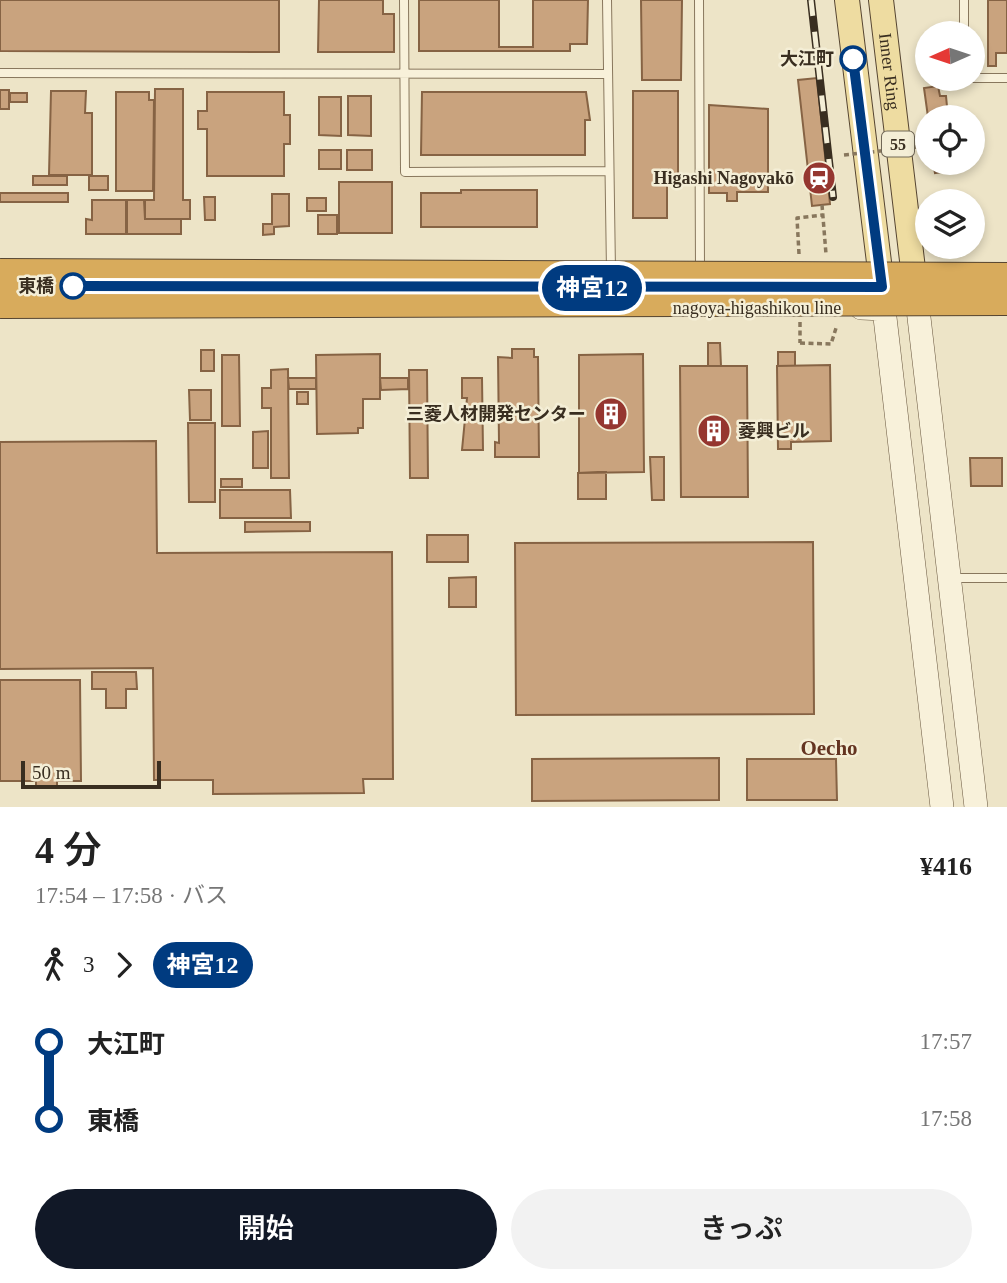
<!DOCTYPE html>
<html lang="ja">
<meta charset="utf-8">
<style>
:root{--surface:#fff;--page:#f2f2f2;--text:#222;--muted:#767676;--accent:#111827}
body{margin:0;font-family:"Times New Roman","Noto Sans JP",serif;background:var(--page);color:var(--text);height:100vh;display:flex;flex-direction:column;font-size:26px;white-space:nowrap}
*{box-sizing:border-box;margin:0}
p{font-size:23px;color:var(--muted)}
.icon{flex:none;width:38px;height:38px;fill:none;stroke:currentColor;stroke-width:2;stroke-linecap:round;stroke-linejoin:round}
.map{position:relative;height:807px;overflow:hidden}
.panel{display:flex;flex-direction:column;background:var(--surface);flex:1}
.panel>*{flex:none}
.badge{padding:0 14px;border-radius:23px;font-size:24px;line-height:46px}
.needle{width:46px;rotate:267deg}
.buttons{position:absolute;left:915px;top:21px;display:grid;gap:14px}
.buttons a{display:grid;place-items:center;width:70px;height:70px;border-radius:50%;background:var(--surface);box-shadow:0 4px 10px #0003;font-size:35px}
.scale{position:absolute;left:21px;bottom:18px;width:140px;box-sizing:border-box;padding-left:7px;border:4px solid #392e20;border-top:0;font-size:19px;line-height:24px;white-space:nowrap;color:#392e20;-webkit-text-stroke:5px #f4eed6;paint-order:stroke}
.map>.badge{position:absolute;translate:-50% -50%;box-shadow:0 0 0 4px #fff}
.legs{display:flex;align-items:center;gap:10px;height:77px;padding:0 35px;font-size:23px}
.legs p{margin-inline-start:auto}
.head{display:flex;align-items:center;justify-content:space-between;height:119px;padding:0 35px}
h1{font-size:38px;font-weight:600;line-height:52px}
.action{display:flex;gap:14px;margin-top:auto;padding:14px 35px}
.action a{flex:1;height:80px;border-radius:42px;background:var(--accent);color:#fff;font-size:28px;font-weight:600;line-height:80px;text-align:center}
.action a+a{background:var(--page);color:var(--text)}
ul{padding:0 35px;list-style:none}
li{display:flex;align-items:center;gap:24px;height:77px;font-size:26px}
li i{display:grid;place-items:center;width:10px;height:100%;margin:0 9px;background:currentColor}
li i::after{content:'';width:18px;height:18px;margin:-9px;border:5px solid;border-radius:50%;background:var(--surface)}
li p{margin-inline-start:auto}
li:first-child i{background:linear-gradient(#0000 50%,currentColor 0)}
li:last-child i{background:linear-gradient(currentColor 50%,#0000 0)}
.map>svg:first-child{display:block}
.building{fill:#c9a37e;stroke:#866344;stroke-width:2}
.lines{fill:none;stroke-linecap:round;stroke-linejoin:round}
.lane-casing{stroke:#88775d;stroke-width:10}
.secondary-casing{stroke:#6a5840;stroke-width:24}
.primary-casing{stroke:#564531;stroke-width:26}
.path{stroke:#88775d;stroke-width:3.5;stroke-dasharray:5 3.5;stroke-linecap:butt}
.lane{stroke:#f8f1da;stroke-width:8}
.secondary{stroke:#f8f1da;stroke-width:23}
.primary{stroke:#eedca1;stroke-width:24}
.rail-casing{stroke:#392e20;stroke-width:8}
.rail{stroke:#f4eed6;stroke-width:5;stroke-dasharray:16;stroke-linecap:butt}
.highway-bridge-casing{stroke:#564531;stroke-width:32;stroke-linecap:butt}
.path-bridge{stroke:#88775d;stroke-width:3.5;stroke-dasharray:5 3.5;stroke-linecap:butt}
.highway-bridge{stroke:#d8ab5c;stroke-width:30}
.line-1-casing{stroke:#fff;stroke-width:16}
.line-1{stroke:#003b80;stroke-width:10}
.stop-1-dot{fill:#fff;stroke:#003b80;stroke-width:3.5}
.labels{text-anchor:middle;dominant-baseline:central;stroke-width:5;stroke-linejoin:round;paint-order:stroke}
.shield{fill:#f4eed6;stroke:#716857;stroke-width:2}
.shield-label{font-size:16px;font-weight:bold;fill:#392e20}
.stop-label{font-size:18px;font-weight:bold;fill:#392e20;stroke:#f4eed6;text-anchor:end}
.street-label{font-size:18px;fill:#392e20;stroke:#f4eed6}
.poi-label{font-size:18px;font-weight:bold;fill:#392e20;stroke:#f4eed6;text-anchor:end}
.quarter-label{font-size:21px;font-weight:bold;fill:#643421;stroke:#f4eed6}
</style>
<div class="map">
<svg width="1007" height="807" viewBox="0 0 1007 807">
<rect width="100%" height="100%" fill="#ede4c7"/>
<path class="building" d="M0,0H279V52L0,51Z
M319,0H383V14H394V52H318Z
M419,0H499V47H533V0H588L587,44H570V51H419Z
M641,0H682L681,80H642Z
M988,0H1007V53H996V66H988Z
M817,78L830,204L812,206L798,80Z
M938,86L940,96H946L948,117H928L924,88Z
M155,89H183V200H190V219H145V200H154Z
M0,90H9V109H0Z
M51,91H86L85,113H92V175H49Z
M633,91H678V177H667V218H633Z
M116,92H149V100H154L153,191H116Z
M207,92H284V115H290V144H284V176H207V129H198V111H207Z
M422,92H586L590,120H585V155H421Z
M10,93H27V102H10Z
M348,96H371V136L348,135Z
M319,97H341V136L319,135Z
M709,105L768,109V192H737V201H727V193H709Z
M319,150H341V169H319Z
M347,150H372V170H347Z
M933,163H954L955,170L935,173Z
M33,176H67V185H33Z
M89,176H108V190H89Z
M339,182H392V233H339Z
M461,190H537V227H421V193H461Z
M0,193H68V202H0Z
M272,194H289V226L274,227V234L263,235V224H272Z
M204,197H215V220H205Z
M307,198H326V211H307Z
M92,200H126V234H86V219L92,220Z
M127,200H144L145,219H181V234H127Z
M318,215H337V234H318Z
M708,343H720L721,366H708Z
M512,349H534V357H538L539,457H495V442L499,443L498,357L512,358Z
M201,350H214V371H201Z
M778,352H795V366H778Z
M380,354V399H363V428H358V433L317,434L316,355Z
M643,354L644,472L579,473V355Z
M222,355H239L240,426H222Z
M830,365L831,441L791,442V449H778L777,366Z
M680,366H747L748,497H681Z
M288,369L289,478H271V408H262V388H271V370Z
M409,370H427L428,478H410Z
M288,378H316V389H289Z
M380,378H408V389L381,390Z
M462,378H482L483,450H462L467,398H462Z
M189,390H211V420H190Z
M297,392H308V404H297Z
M188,423H215V502H189Z
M268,431V468H253V432Z
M156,441L157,553L392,552L393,779H363L364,793L213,794V780H154L153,668L0,669V442Z
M650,457H664V500H652Z
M970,458H1002V486H971Z
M606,472V499H578V473Z
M221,479H242V487H221Z
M220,490H290L291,518H220Z
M245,522H310V531L245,532Z
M427,535H468V562H427Z
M813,542L814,714L516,715L515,543Z
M476,577V607H449V578Z
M92,672H136L137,689H126V708H106V689H92Z
M0,680H80L81,781H57V786H36V781H0Z
M719,758V800L532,801V759Z
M747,759H836L837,800H747Z"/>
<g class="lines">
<defs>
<path id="lane" d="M404,0L405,172L608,171
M607,0L611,271
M699,0L700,270
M964,0V33
M0,73L607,74
M973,78H1007
M950,578H1007"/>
<path id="secondary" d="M861,308L884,309L942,807
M918,309L976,807"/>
<g id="primary">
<path d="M847,0L883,295"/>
<path id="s1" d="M881,0L916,294"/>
</g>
</defs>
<use href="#lane" class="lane-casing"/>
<use href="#secondary" class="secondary-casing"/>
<use href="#primary" class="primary-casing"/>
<path class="path" d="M822,205L826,254
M799,254L797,218L823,215
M800,343L831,344L837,325"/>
<use href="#lane" class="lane"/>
<use href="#secondary" class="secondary"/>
<use href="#primary" class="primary"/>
<defs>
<path id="rail" d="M811,0L833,197"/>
</defs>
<use href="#rail" class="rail-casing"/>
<use href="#rail" class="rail"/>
<defs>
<path id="highway-bridge" d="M0,274L1007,278
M0,303L1007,300"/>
</defs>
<use href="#highway-bridge" class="highway-bridge-casing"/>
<path class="path-bridge" d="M844,155L917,147
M800,322V343"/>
<use href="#highway-bridge" class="highway-bridge"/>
</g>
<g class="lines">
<defs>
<path id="line-1" d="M73,286L882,287L853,59"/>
</defs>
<use href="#line-1" class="line-1-casing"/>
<use href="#line-1" class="line-1"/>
</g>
<defs>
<symbol id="station-disc" viewBox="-11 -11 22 22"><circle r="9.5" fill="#95362f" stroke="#f4eed6"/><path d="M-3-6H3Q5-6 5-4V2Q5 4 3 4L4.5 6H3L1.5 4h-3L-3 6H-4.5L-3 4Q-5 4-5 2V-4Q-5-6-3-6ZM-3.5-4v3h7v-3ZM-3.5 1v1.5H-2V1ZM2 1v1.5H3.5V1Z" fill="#fff"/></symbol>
<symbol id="building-disc" viewBox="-11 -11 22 22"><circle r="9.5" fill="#95362f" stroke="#f4eed6"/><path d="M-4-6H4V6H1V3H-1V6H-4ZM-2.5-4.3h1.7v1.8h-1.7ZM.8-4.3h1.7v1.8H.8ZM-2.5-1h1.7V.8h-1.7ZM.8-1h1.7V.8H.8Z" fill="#fff"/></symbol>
</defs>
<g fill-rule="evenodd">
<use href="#station-disc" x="800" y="159" width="38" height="38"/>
<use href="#building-disc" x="592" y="395" width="38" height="38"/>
<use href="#building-disc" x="695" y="412" width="38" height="38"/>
</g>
<g class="stop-1-dot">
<circle cx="853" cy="59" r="12"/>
<circle cx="73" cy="286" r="12"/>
</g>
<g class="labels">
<rect class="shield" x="882" y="131.5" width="32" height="25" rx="5"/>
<g class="shield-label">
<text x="898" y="144">55</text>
</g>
<g class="stop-label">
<text x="834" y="59">大江町</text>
<text x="54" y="286">東橋</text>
</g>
<g class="street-label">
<text stroke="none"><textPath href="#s1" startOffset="72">Inner Ring</textPath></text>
<text x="757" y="308">nagoya-higashikou line</text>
</g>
<g class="poi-label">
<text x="794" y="178">Higashi Nagoyakō</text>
<text x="586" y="414">三菱人材開発センター</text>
<text x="738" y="431" text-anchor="start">菱興ビル</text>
</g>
<g class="quarter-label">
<text x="829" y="748">Oecho</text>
</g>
</g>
</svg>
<div class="buttons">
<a><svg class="needle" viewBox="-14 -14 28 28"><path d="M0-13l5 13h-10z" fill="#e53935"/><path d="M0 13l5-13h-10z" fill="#767676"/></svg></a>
<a><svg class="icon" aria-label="locate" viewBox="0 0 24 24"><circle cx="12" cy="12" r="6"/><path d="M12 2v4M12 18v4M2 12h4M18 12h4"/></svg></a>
<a><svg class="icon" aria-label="layers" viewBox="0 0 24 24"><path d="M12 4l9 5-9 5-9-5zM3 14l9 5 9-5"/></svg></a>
</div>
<div class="scale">50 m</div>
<b class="badge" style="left:592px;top:288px;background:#003b80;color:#fff">神宮12</b>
</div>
<section class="panel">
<div class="head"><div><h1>4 分</h1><p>17:54 – 17:58 · バス</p></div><b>¥416</b></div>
<div class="legs"><svg class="icon" aria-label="walk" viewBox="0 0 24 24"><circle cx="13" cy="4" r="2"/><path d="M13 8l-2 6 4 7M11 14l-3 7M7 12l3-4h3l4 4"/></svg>3<svg class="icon" aria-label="forward" viewBox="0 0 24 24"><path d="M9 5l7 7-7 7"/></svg><b class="badge" style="background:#003b80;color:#fff">神宮12</b></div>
<ul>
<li><i style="color:#003b80"></i><b>大江町</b><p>17:57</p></li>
<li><i style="color:#003b80"></i><b>東橋</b><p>17:58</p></li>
</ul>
<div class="action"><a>開始</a><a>きっぷ</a></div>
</section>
